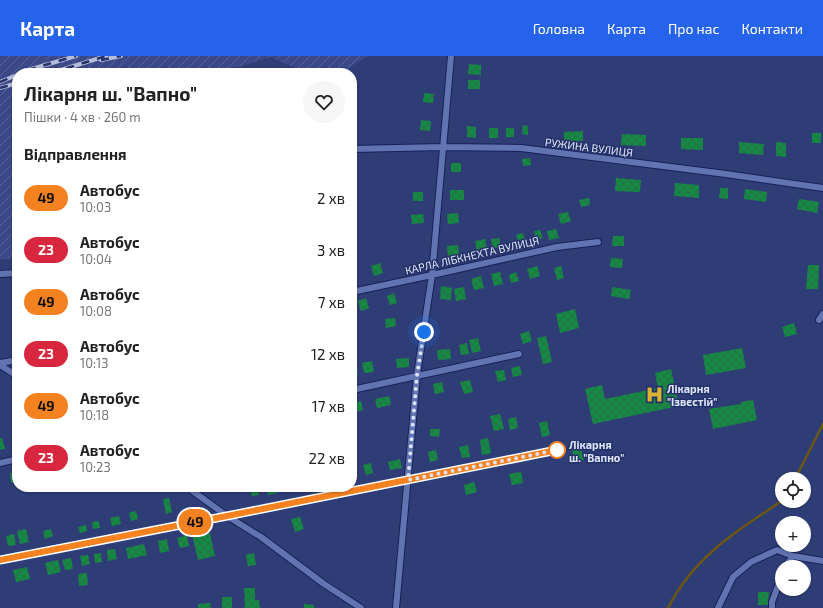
<!DOCTYPE html>
<html lang="uk">
<meta charset="utf-8">
<style>
:root{--surface:#fff;--page:#f6f6f6;--text:#222;--muted:#767676;--accent:#2563eb}
body{margin:0;font-family:"Exo 2",sans-serif;background:var(--page);color:var(--text);height:100vh;display:flex;flex-direction:column;font-size:15px;white-space:nowrap}
*{box-sizing:border-box;margin:0}
p{font-size:13px;color:var(--muted)}
.icon{flex:none;width:22px;height:22px;fill:none;stroke:currentColor;stroke-width:2;stroke-linecap:round;stroke-linejoin:round}
.map{position:relative;flex:1;overflow:hidden}
.sheet{position:absolute;left:12px;top:12px;width:345px;height:424px;display:flex;flex-direction:column;background:var(--surface);border-radius:16px;box-shadow:0 1px 3px #0004}
.sheet>*{flex:none}
.badge{padding:0 8px;border-radius:13px;font-size:14px;line-height:26px}
.buttons{position:absolute;left:775px;top:416px;display:grid;gap:8px}
.buttons a{display:grid;place-items:center;width:36px;height:36px;border-radius:50%;background:var(--surface);box-shadow:0 1px 3px #0004;font-size:20px}
.you{position:absolute;width:20px;height:20px;margin:-10px;border:3px solid #fff;border-radius:50%;background:#1a73e8;box-shadow:0 0 0 6px #1a73e833}
.map>.badge{position:absolute;translate:-50% -50%;box-shadow:0 0 0 2px #fff}
h2{padding:0 12px;font-size:15px;line-height:36px}
.round{display:grid;place-items:center;flex:none;width:42px;height:42px;border-radius:21px;background:var(--page)}
.head{display:flex;align-items:center;justify-content:space-between;height:68px;padding:0 12px}
h1{font-size:19px;font-weight:700;line-height:30px}
ul{padding:0;list-style:none}
li{display:flex;align-items:center;gap:12px;height:52px;padding:0 12px}
li div{flex:1}
li b{display:block;font-size:15px}
li em{font-style:normal}
li .badge{min-width:44px;font-weight:700;text-align:center}
header{display:flex;align-items:center;gap:24px;box-sizing:border-box;height:56px;padding:0 20px;background:var(--accent);color:#fff}
header strong{font-size:19px}
nav{display:flex;gap:22px;margin-inline-start:auto;font-size:14px}
.map>svg:first-child{display:block}
.industrial{fill:url(#industrial-furrows)}
.lines{fill:none;stroke-linecap:round;stroke-linejoin:round}
.stream{stroke:#6b5713;stroke-width:2.5}
.building{fill:url(#building-cross-hatch)}
.street-casing{stroke:#182158;stroke-width:8}
.street{stroke:#6273b2;stroke-width:6}
.rail-casing{stroke:#b6bedb;stroke-width:4}
.rail{stroke:#25326a;stroke-width:2.5;stroke-dasharray:8;stroke-linecap:butt}
.line-casing{stroke:#fff;stroke-width:9}
.line{stroke:#f58220;stroke-width:6}
.walk{stroke:#dde4f9;stroke-width:4;stroke-dasharray:0 7.2}
.stop-dot{fill:#fff;stroke:#f58220;stroke-width:2}
.labels{text-anchor:middle;dominant-baseline:central;stroke-width:3;stroke-linejoin:round;paint-order:stroke}
.street-label{font-size:11px;fill:#dde4f9;stroke:#25326a}
.poi-label{font-size:11px;font-weight:bold;fill:#dde4f9;stroke:#25326a;text-anchor:start}
.stop-label{font-size:11px;font-weight:bold;fill:#dde4f9;stroke:#25326a;text-anchor:start}
</style>
<header>
<strong>Карта</strong>
<nav><a>Головна</a><a>Карта</a><a>Про нас</a><a>Контакти</a></nav>
</header>
<div class="map">
<svg width="823" height="552" viewBox="0 0 823 552">
<defs>
<pattern id="industrial-furrows" width="10" height="10" patternUnits="userSpaceOnUse"><rect width="10" height="10" fill="#3a4887"/><path d="M-1 1l2-2M0 10L10 0M9 11l2-2" fill="none" stroke="#566299"/></pattern>
<pattern id="building-cross-hatch" width="8" height="8" patternUnits="userSpaceOnUse"><rect width="8" height="8" fill="#158a45"/><path d="M0 0l8 8M0 8l8-8" fill="none" stroke="#276e47"/></pattern>
</defs>
<rect width="100%" height="100%" fill="#2f3d76"/>
<path class="industrial" d="M0,0H368L341,17H306L271,1L219,17H17V203H0Z"/>
<g class="lines">
<path class="stream" d="M795,423L823,368
M668,552C693,502 736,475 782,445"/>
</g>
<path class="building" d="M469,8L481,9V19L468,18Z
M468,24H480V33H468Z
M424,37L434,38L433,47L423,46Z
M421,64L431,65L430,75L420,74Z
M523,69L528,70V79L522,78Z
M467,70L476,71V82L467,81Z
M489,72H498V82H489Z
M506,72H514V81H506Z
M583,75V85L564,86V76Z
M812,77H821V87H812Z
M622,78L646,79V90L621,89Z
M681,82H703V94L681,93Z
M739,86L764,88L763,99L739,97Z
M776,86L786,87V101L776,100Z
M530,102L531,109L523,110L522,103Z
M451,107H461V116H451Z
M616,122L641,124L640,136L615,135Z
M675,127L699,129V142L674,140Z
M720,132H728V143L719,142Z
M745,133L767,136L766,146L744,143Z
M450,134H464V144H450Z
M413,136H423V145H413Z
M589,142L590,149L581,151L579,144Z
M799,143L819,146L817,157L797,153Z
M568,156L571,165L561,168L558,158Z
M458,157L459,167L448,168L447,158Z
M423,158L424,167L412,168L411,159Z
M556,173L559,182L549,184L547,175Z
M540,174L543,182L536,184L534,175Z
M523,177L525,184L518,186L516,179Z
M613,180H624V190H612Z
M499,182L501,191L493,193L491,183Z
M485,183L487,194L477,196L475,185Z
M458,189L459,199L448,200L447,190Z
M611,202L623,203L622,212L610,211Z
M380,207L383,217L374,220L371,210Z
M808,209H819L818,233H806Z
M537,210L540,220L530,223L527,213Z
M561,210L564,222L557,224L554,212Z
M500,216L503,228L494,230L491,218Z
M516,216L519,225L511,227L509,219Z
M481,220L484,232L474,234L471,223Z
M441,230L452,232L451,244L440,243Z
M464,231L466,243L456,245L454,233Z
M612,231L631,234L629,243L611,240Z
M394,237L397,247L390,249L387,240Z
M366,242L369,252L361,255L358,245Z
M354,247L356,257L352,258V248Z
M575,253L579,272L560,277L556,258Z
M395,262L396,270L386,272L385,263Z
M794,267L797,278L785,281L782,271Z
M529,275L532,285L523,288L520,278Z
M546,280L552,306L543,308L537,282Z
M478,282L481,295L472,297L469,284Z
M467,287L469,298L461,299L459,289Z
M742,292L746,312L706,319L703,299Z
M450,293L451,303L438,304L437,294Z
M409,302V311L397,312L396,303Z
M356,304L358,319L352,320V305Z
M372,305L374,316L364,317L362,307Z
M520,310L522,319L513,321L511,312Z
M671,313L679,350L593,368L585,333L602,329L605,343L658,332L655,317Z
M504,314L506,324L498,326L495,315Z
M470,324L473,336L464,338L460,326Z
M442,326L444,336L435,338L433,328Z
M389,340L391,349L377,352L375,343Z
M753,344L757,364L713,373L709,353L741,348V346Z
M361,345L363,354L355,356L352,348Z
M500,358L504,373L494,375L490,360Z
M516,361L518,372L510,374L508,363Z
M547,365L550,379L542,381L539,367Z
M430,373H440L439,381L430,380Z
M0,382H2L5,393L0,394Z
M488,382L491,397L482,399L480,384Z
M468,389L470,401L462,402L459,391Z
M581,391L584,404L574,406L572,393Z
M436,394L438,404L430,406L428,396Z
M400,403L402,412L390,414L388,406Z
M371,407L373,417L366,419L363,409Z
M17,416V426L11,427L10,417Z
M521,416L523,427L512,429L509,418Z
M474,426L477,436L466,439L464,429Z
M216,431H226L227,434L217,436Z
M250,431H257L259,439L252,440Z
M266,431H276L278,437L268,439Z
M283,431H292L293,434L284,436Z
M169,442L172,456L166,458L163,443Z
M136,455L138,463L131,465L129,457Z
M119,460L121,468L112,470L110,462Z
M300,461L304,473L295,476L291,463Z
M99,465L100,472L93,473L92,466Z
M86,469L87,475L80,477L78,471Z
M199,472L200,479L210,477L215,500L198,504L191,474Z
M26,473L29,486L20,488L17,475Z
M51,473L53,480L45,483L43,475Z
M14,478L16,489L8,490L6,480Z
M187,479L189,490L180,492L177,482Z
M167,483L169,495L160,497L158,485Z
M144,488L147,499L128,503L126,492Z
M115,493L117,503L108,505L107,494Z
M101,497L102,506L95,507L94,498Z
M254,497L256,509L248,510L246,499Z
M88,499L90,508L82,510L80,500Z
M71,502L73,513L65,514L62,504Z
M58,504L61,516L48,519L45,507Z
M27,511L30,523L16,526L13,514Z
M804,514L810,515V524H804Z
M87,517L88,529L79,530L78,518Z
M244,532H255V544H259L260,552H245Z
M758,536H769L768,549H758Z
M222,541H232V552H222Z
M210,547L211,552H198V548Z
M304,548L314,549V552H304Z"/>
<g class="lines">
<defs>
<path id="street" d="M352,93L443,91L521,92L726,118L823,132
M0,218L17,217
M352,236L432,219L557,191L598,186
M819,264L823,258
M0,307L17,304
M0,309L17,320
M352,334L519,298
M0,407L17,403
M187,431L227,460L261,481L324,528L361,552
M0,504L227,460L557,394
M785,511L793,500L823,505
M396,552L417,319L432,219L451,0
M718,552L733,521L751,506L777,494L793,500
M772,552V546L782,519"/>
</defs>
<use href="#street" class="street-casing"/>
<use href="#street" class="street"/>
<defs>
<path id="rail" d="M101,4L121,0
M28,14L76,0
M51,17L106,0
M0,26L17,19
M0,32L17,27"/>
</defs>
<use href="#rail" class="rail-casing"/>
<use href="#rail" class="rail"/>
</g>
<g class="lines">
<defs>
<path id="line" d="M0,504L227,460L557,394"/>
</defs>
<use href="#line" class="line-casing"/>
<use href="#line" class="line"/>
<path class="walk" d="M424,276L417,319L408,424L557,394"/>
</g>
<defs>
<symbol id="hospital-bare" viewBox="-9 -9 18 18"><path d="M-5-5h3v3.5h4V-5h3V5h-3V1.5h-4V5h-3Z" fill="#dab333" stroke="#25326a" stroke-width="2.5" paint-order="stroke"/></symbol>
</defs>
<g fill-rule="evenodd">
<use href="#hospital-bare" x="642" y="326" width="25" height="25"/>
</g>
<circle class="stop-dot" cx="557" cy="394" r="8"/>
<g class="labels">
<g class="street-label">
<text transform="translate(589 91) rotate(7)">РУЖИНА ВУЛИЦЯ</text>
<text transform="translate(472 199) rotate(-13)">КАРЛА ЛІБКНЕХТА ВУЛИЦЯ</text>
</g>
<g class="poi-label">
<text x="667" y="332">Лікарня<tspan x="667" dy="13">"Ізвєстій"</tspan></text>
</g>
<g class="stop-label">
<text x="569" y="388">Лікарня<tspan x="569" dy="13">ш. "Вапно"</tspan></text>
</g>
</g>
</svg>
<div class="buttons">
<a><svg class="icon" aria-label="locate" viewBox="0 0 24 24"><circle cx="12" cy="12" r="6"/><path d="M12 2v4M12 18v4M2 12h4M18 12h4"/></svg></a>
<a>+</a>
<a>−</a>
</div>
<div class="you" style="left:424px;top:276px"></div>
<b class="badge" style="left:195px;top:466px;background:#f58220;color:#111">49</b>
<section class="sheet">
<div class="head"><div><h1>Лікарня ш. &quot;Вапно&quot;</h1><p>Пішки · 4 хв · 260 m</p></div><a class="round"><svg class="icon" aria-label="heart" viewBox="0 0 24 24"><path d="M12 20l-8-8c-3-5 5-10 8-4 3-6 11-1 8 4z"/></svg></a></div>
<h2>Відправлення</h2>
<ul>
<li><span class="badge" style="background:#f58220;color:#111">49</span><div><b>Автобус</b><p>10:03</p></div><em>2 хв</em></li>
<li><span class="badge" style="background:#d7263d;color:#fff">23</span><div><b>Автобус</b><p>10:04</p></div><em>3 хв</em></li>
<li><span class="badge" style="background:#f58220;color:#111">49</span><div><b>Автобус</b><p>10:08</p></div><em>7 хв</em></li>
<li><span class="badge" style="background:#d7263d;color:#fff">23</span><div><b>Автобус</b><p>10:13</p></div><em>12 хв</em></li>
<li><span class="badge" style="background:#f58220;color:#111">49</span><div><b>Автобус</b><p>10:18</p></div><em>17 хв</em></li>
<li><span class="badge" style="background:#d7263d;color:#fff">23</span><div><b>Автобус</b><p>10:23</p></div><em>22 хв</em></li>
</ul>
</section>
</div>
